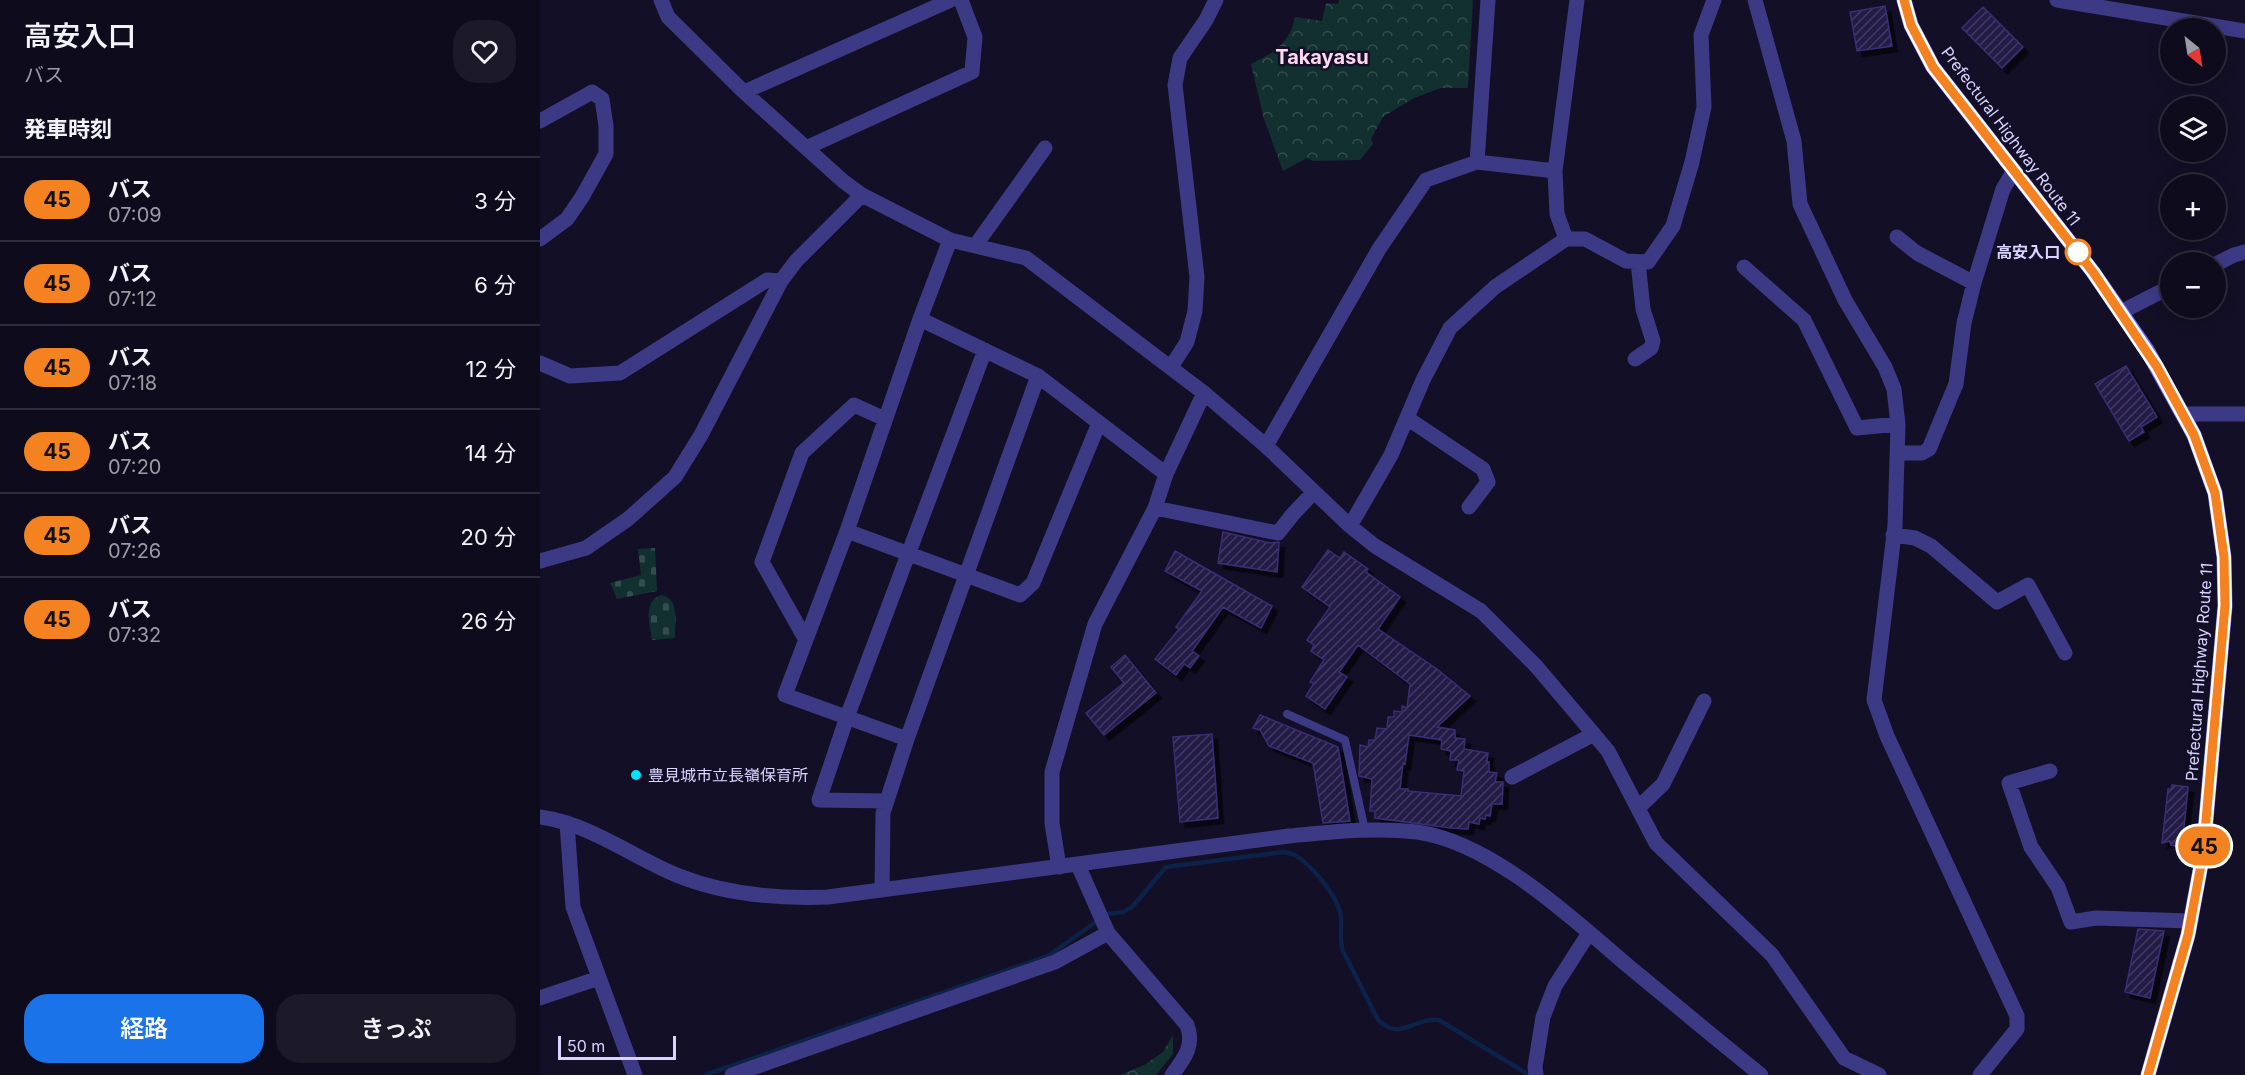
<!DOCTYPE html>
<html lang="ja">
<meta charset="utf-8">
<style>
:root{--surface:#0e0b1c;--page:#1c1929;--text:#f1f3f6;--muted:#9b9ba3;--line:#2e2b3b;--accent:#1a73e8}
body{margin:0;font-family:Inter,"Noto Sans JP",sans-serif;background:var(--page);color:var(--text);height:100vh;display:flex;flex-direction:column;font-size:22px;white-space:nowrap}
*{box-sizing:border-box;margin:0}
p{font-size:20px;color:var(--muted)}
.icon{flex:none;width:33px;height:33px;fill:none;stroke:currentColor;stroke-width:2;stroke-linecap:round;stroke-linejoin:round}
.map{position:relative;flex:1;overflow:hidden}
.sheet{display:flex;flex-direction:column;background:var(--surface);width:540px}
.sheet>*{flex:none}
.badge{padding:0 12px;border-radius:20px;font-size:21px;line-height:39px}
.needle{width:39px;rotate:150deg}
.controls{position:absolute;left:1620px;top:18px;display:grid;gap:12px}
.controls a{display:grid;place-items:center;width:66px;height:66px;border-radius:50%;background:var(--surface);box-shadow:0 3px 15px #0003,0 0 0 2px var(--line);font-size:30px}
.scale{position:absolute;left:18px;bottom:15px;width:118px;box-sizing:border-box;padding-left:6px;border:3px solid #d9d4ff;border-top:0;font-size:16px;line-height:21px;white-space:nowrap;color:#d9d4ff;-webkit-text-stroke:4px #130f26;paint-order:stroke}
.map>.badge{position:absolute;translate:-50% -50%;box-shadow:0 0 0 3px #fff}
h2{padding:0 24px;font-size:22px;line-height:54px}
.round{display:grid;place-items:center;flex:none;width:63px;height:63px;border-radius:24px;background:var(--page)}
.overview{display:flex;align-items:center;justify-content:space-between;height:102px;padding:0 24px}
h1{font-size:28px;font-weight:600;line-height:45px}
.primary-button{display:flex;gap:12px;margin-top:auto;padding:12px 24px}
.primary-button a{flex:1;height:69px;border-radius:24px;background:var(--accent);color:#fff;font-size:24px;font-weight:600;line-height:69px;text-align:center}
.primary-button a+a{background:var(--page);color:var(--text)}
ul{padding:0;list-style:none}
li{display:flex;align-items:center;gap:18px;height:84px;padding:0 24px;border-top:2px solid var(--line)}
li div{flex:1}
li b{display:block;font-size:22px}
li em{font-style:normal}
li .badge{min-width:66px;font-weight:700;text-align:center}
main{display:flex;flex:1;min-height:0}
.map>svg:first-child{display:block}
.forest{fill:url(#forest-crowns)}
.cemetery{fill:url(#cemetery-stones)}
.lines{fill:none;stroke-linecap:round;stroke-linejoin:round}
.stream{stroke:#0c2248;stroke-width:4.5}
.building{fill:url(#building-hatch);stroke:#3b2d73;stroke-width:1.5;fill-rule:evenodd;filter:url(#shadow)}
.service{stroke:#3d3a85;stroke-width:8}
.minor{stroke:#3d3a85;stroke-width:15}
.tertiary{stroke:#3d3a85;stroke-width:15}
.secondary{stroke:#6f6bff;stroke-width:15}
.line-casing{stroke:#fff;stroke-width:14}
.line{stroke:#f58220;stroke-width:9}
.stop-dot{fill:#fff;stroke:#f58220;stroke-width:3}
.poi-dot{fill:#00e5ff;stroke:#130f26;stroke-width:2}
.labels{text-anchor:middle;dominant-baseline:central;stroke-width:5;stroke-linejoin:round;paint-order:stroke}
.street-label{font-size:16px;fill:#d9d4ff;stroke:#130f26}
.stop-label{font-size:16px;font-weight:bold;fill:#d9d4ff;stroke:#130f26;text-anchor:end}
.poi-label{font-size:16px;fill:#d9d4ff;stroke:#130f26;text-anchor:start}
.quarter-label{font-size:20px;font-weight:bold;fill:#ffd6f0;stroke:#130f26}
</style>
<main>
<section class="sheet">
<div class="overview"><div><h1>高安入口</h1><p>バス</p></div><a class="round"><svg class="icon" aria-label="heart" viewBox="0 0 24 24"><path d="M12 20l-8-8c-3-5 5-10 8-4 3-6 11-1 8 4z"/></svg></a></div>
<h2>発車時刻</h2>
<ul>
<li><span class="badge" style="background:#f58220;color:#111">45</span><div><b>バス</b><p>07:09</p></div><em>3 分</em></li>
<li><span class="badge" style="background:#f58220;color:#111">45</span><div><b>バス</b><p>07:12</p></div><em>6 分</em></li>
<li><span class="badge" style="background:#f58220;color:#111">45</span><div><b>バス</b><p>07:18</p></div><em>12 分</em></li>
<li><span class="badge" style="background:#f58220;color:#111">45</span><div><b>バス</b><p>07:20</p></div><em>14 分</em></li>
<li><span class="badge" style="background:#f58220;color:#111">45</span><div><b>バス</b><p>07:26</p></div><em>20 分</em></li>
<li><span class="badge" style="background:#f58220;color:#111">45</span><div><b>バス</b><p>07:32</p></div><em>26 分</em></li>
</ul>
<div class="primary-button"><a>経路</a><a>きっぷ</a></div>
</section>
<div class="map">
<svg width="1705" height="1075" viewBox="0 0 1705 1075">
<defs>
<pattern id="forest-crowns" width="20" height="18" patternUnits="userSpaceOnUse" patternTransform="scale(1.5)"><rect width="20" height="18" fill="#12302f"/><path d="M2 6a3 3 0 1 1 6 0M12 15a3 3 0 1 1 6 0" fill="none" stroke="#344d4e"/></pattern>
<pattern id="cemetery-stones" width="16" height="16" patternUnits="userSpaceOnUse" patternTransform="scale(1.5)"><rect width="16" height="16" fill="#12302f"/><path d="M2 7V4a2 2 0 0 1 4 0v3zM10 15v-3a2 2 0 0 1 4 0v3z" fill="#344d4e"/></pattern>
<pattern id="building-hatch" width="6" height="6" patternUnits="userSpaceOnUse" patternTransform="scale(1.5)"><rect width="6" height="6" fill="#241b47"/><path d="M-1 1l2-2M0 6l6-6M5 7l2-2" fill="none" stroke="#433b63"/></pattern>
<filter id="shadow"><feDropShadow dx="5.5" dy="5.5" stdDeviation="0" flood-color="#0009"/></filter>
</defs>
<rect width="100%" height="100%" fill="#130f26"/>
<path class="forest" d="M799,0H933L928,88H901L874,98L843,117L831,139L833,144L820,160L773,161L767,158L743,171L724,119L711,64C734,53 750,43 755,17L782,21L786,3L798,4Z
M633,1035V1054L616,1075H580L604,1065L623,1052Z"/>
<path class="cemetery" d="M115,548L117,591L77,599L70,583L101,575L98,549Z
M122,595C140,599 135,624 135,638L112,640C110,624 102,600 122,595Z"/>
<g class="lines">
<path class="stream" d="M165,1075L508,956L567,914L583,912L592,907L626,867L744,852C749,853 754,854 758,857C773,867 800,899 801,918C802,930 799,939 803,951L838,1020C860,1042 874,1017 899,1020L989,1075"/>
</g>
<path class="building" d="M1345,6L1352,46L1317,51L1310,12Z
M1443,7L1483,47L1462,68L1422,28Z
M1586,366L1617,417L1601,427L1604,432L1589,441L1555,384Z
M683,532L730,543L739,542L737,572L678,563Z
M788,550L800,558L804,552L828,569L826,572L860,597L838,629L897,669L930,696L897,727L915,730V738L925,739L924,749L948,753L947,761H945L949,762V772L957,773L955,782H963L962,804H952L950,816L946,815L945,819L940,818L939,824L929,822L928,829L912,828L835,818V811H830L832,779L819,776L820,745L828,747L829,740H835L837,728L847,729L848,717H854V711L862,712V706L867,708L870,684L818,645L799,672L807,677L785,709L766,696L774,683L770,682L784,660L771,651L774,645L767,640L790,607L762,587ZM869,735L902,740L901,749L911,751L910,760H919L917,770L924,771L921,796L868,791V789H860L863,763L865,764Z
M635,551L732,606L721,628L683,607L652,651L659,656L650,668L644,664L636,675L615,659L639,629L636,627L662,591L625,571Z
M585,655L616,693L564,735L546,713L584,683L571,667Z
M720,715L798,747L810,821L783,823L773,763L729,746L720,730L713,728Z
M672,734L678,818L640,822L633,737Z
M1632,785L1648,787L1642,847L1631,845L1630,841L1622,843L1628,789H1631Z
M1598,929L1624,931L1610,998L1585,992Z"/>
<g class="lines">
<path class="service" d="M747,714L805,740L825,830"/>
<path class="minor" d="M121,0L128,17L204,92L303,181L322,195L410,240L486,258L664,393L726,446L810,526L835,546L941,611L996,666L1068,751L1116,843L1232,955L1304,1058L1339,1075
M948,0L937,162L1015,171L1037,0
M1215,0L1254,141L1260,204L1305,300L1345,367L1354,389L1358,424L1355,526L1334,700L1347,736L1477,1016V1029L1440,1075
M1517,0L1705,31
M204,92L411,0
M0,121L52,92L62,99L66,126V154L42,197L27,219L0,239
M266,148L432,72L435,37L421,0
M1015,171L1017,214L1026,239
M1357,237L1377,253L1434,283
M435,246L505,148
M1676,264L1694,255L1705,252
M1204,267L1264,320L1317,428L1358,424
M1581,312L1630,287
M380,319L498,376L626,474
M1095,359L1111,348L1113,341L1103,309L1098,262
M0,363L30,376L80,373L227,280L241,281
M631,367L647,342L655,311L657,277L635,85L640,58L666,20L676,0
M1644,414H1705
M867,418L943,469L948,482L929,507
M726,446L839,249L886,180L937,162
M1358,453H1382L1389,449L1416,384L1424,323L1434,283L1463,189L1474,171
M615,508L738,533L753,514L774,492
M810,526L851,455L883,380L910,328L955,287L1026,239H1045L1086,261L1108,262L1133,226L1152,162L1164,107L1161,35L1174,0
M307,531L480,595L493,583L559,423
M1353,535L1375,538L1391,546L1457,602L1488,585L1525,653
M0,561L46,548L88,519L135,477L161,435L241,281L256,261L322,195
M266,640L222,562L262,453L314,405L345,419
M367,739L245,695L307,531L380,319L410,240
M1510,771L1469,783L1491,847L1518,887L1531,922L1556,918L1651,921
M972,777L1054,734
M347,801L279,800L307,717L445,350
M1098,808L1123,784L1164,701
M27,823L33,907L95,1075
M538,865L568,933L647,1025C655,1045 644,1059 632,1075
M519,867L512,823V772L555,624L615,508L626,474L664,393
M342,889L343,813L367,739L498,376
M0,998L59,978
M192,1075L515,962L568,933
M996,1075L995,1067L1003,1017L1015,986L1049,933"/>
<path class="tertiary" d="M0,817C51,824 92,857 139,876C187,895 237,899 288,897L749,836C792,832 835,827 877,832C951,842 1032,918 1087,965C1132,1002 1176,1039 1221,1075"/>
<path class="secondary" d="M1364,0L1371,25L1393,67L1553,272L1607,350L1654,435L1675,493L1684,557L1685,606L1663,854L1648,935L1608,1075"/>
</g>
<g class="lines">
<defs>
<path id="line" d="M1364,0L1371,25L1393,67L1553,272L1617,367L1654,435L1675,493L1684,557L1685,606L1663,854L1648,935L1608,1075"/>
</defs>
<use href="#line" class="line-casing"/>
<use href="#line" class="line"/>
</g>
<circle class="stop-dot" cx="1538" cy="252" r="12"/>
<circle class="poi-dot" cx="96" cy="775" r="6"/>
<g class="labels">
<g class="street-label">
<text transform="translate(1471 136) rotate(53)">Prefectural Highway Route 11</text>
<text transform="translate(1659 672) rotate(-86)">Prefectural Highway Route 11</text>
</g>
<g class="stop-label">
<text x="1520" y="252">高安入口</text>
</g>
<g class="poi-label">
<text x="108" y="775">豊見城市立長嶺保育所</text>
</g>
<g class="quarter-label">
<text x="782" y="57">Takayasu</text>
</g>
</g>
</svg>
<div class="controls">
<a><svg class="needle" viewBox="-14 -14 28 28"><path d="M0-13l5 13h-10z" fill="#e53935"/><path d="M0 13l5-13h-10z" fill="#9b9ba3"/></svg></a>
<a><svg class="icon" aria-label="layers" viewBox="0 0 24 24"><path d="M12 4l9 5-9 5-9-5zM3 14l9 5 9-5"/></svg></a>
<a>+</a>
<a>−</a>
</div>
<div class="scale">50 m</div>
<b class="badge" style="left:1664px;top:846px;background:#f58220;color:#111">45</b>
</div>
</main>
